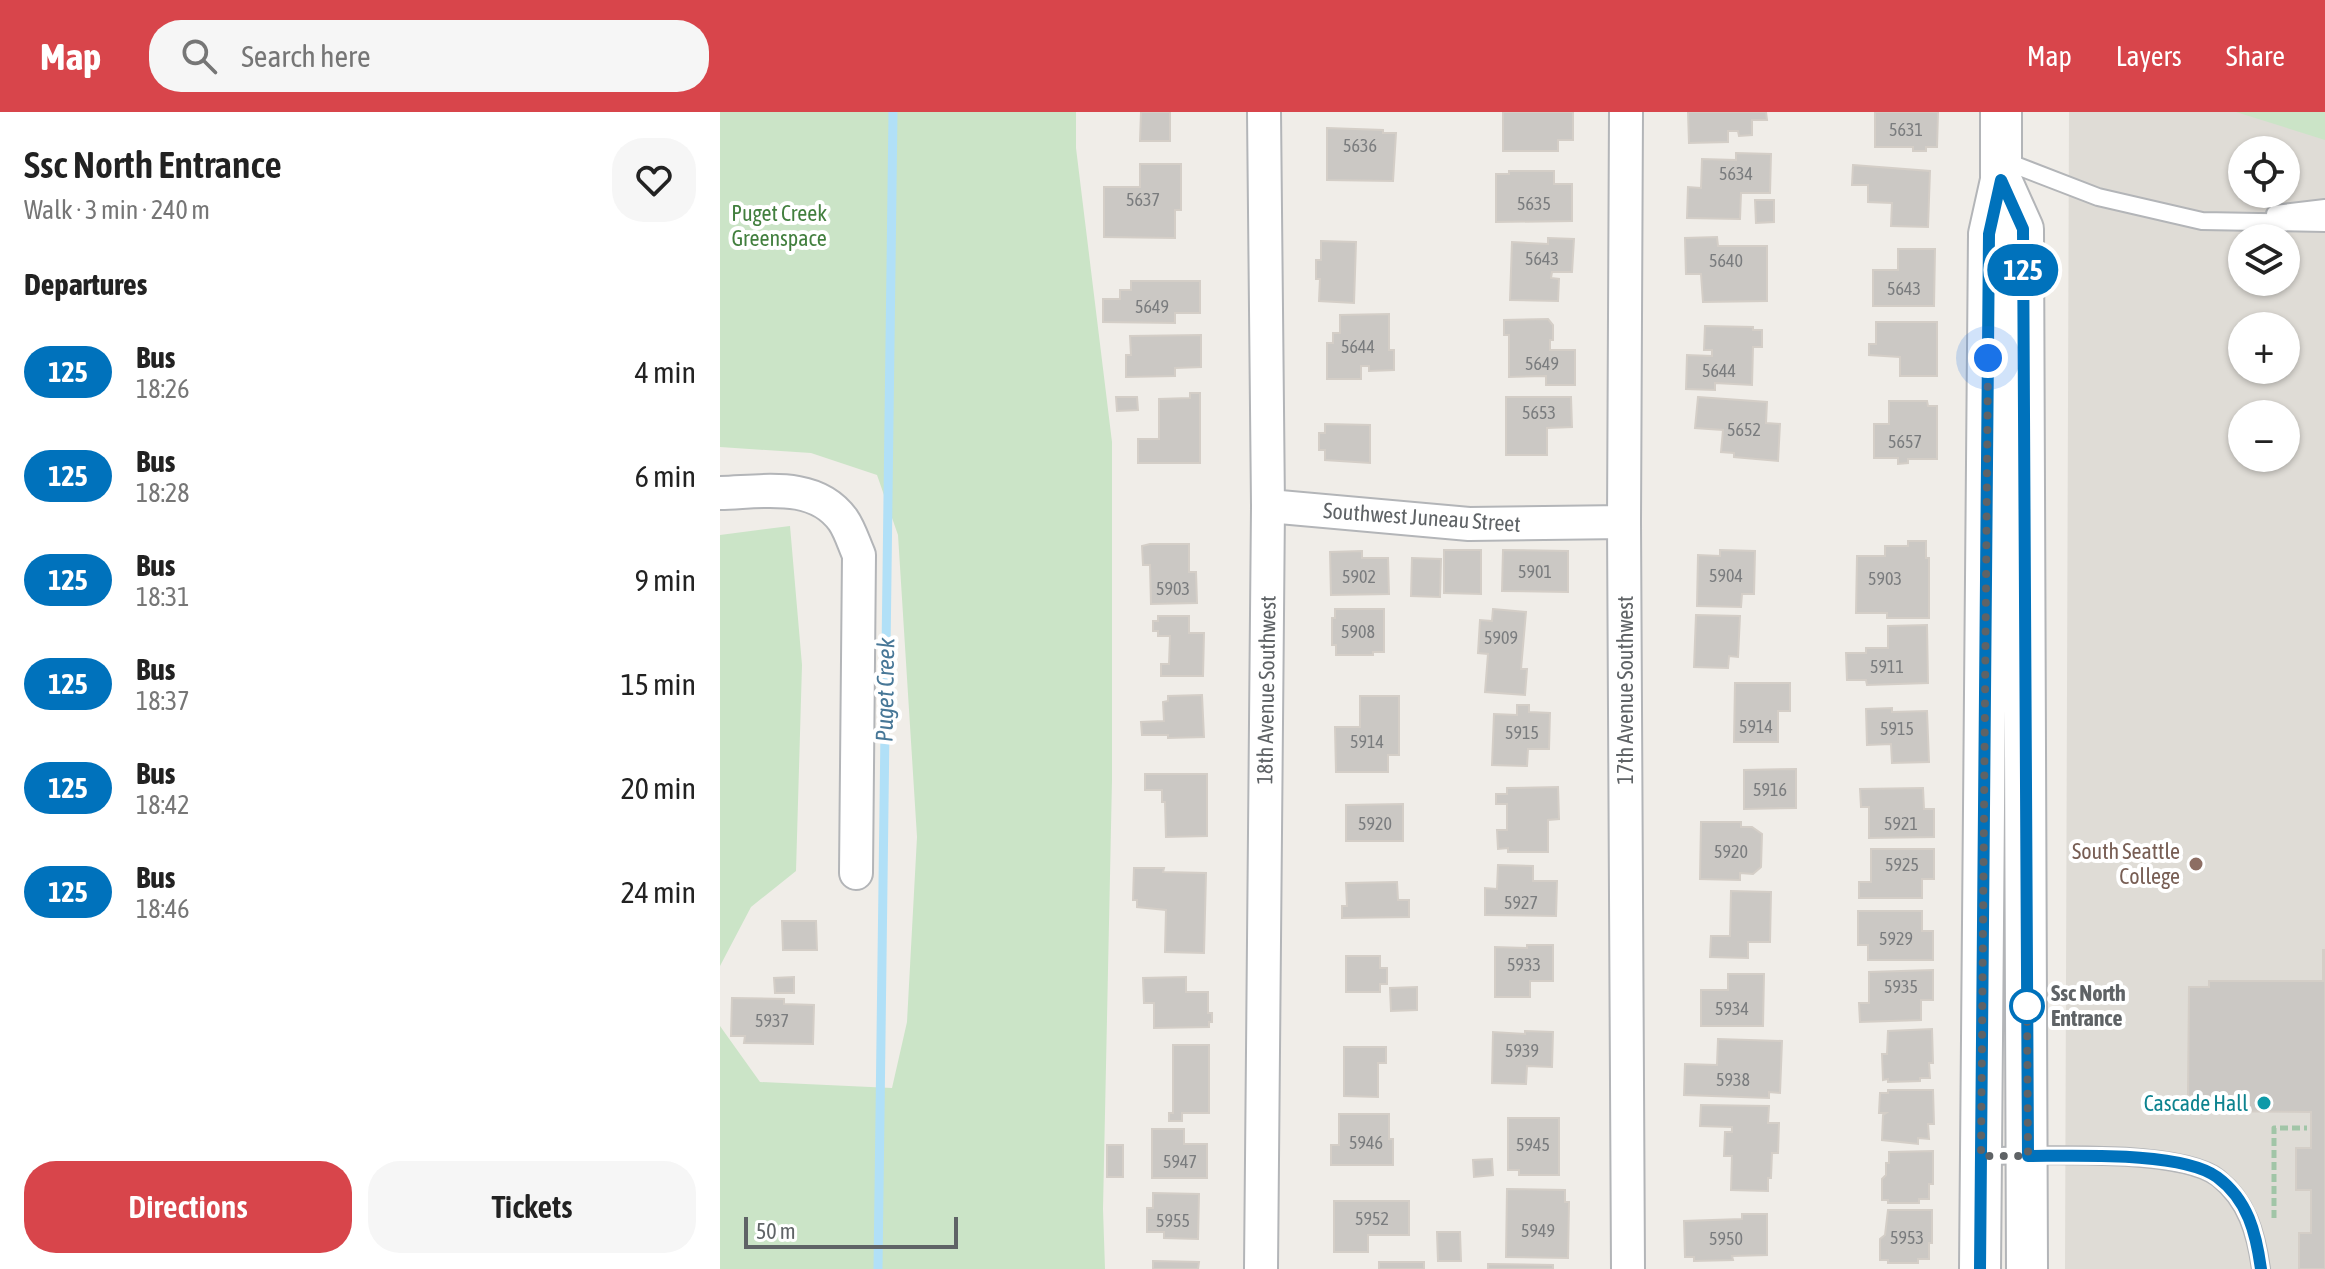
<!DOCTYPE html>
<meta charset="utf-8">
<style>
:root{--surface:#fff;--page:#f6f6f6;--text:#222;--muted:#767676;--accent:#d8454b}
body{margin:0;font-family:"Asap Condensed",sans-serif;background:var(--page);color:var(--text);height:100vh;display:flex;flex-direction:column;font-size:30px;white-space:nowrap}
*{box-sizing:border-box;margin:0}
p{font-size:26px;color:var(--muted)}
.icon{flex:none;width:44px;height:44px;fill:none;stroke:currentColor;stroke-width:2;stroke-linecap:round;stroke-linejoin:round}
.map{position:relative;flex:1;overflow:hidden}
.side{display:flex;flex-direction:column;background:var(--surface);width:720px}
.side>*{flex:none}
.badge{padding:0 16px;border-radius:26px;font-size:28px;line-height:52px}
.buttons{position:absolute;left:1508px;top:24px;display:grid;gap:16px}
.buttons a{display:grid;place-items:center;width:72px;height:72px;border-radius:50%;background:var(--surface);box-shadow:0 2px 6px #0004;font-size:40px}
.scale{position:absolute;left:24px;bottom:20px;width:214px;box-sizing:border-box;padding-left:8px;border:4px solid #5f6366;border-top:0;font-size:22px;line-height:28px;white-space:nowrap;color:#5f6366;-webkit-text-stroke:6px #fff;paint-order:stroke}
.you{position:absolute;width:40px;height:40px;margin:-20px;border:6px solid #fff;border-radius:50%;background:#1a73e8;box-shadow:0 0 0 12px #1a73e833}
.map>.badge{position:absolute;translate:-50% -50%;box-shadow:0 0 0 4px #fff}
h2{padding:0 24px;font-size:30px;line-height:72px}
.round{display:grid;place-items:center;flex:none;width:84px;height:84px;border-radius:32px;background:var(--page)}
.summary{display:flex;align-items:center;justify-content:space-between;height:136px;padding:0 24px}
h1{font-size:38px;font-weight:600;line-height:60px}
.primary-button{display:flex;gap:16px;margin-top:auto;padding:16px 24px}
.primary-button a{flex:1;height:92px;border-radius:32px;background:var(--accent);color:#fff;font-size:32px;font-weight:600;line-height:92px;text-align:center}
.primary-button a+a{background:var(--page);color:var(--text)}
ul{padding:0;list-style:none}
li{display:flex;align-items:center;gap:24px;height:104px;padding:0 24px}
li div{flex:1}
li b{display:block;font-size:30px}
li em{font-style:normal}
li .badge{min-width:88px;font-weight:700;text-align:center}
header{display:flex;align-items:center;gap:48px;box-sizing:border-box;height:112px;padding:0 40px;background:var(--accent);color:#fff}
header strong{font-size:38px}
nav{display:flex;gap:44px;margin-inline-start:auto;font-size:28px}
.search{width:560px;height:72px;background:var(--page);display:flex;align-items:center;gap:20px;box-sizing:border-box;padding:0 28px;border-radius:32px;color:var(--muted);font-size:30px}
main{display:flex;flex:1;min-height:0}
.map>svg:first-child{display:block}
.education{fill:#dfdcd6;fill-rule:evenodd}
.green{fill:#cbe4c7}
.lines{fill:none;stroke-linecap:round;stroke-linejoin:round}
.stream{stroke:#b1e0f7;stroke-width:9}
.building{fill:#cbc8c4;stroke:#d4cec7;stroke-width:2}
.service-casing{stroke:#b3b5b8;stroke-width:20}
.minor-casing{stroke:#b3b5b8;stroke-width:36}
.tertiary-casing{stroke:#b3b5b8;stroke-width:44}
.path{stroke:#a1c5a7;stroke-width:5;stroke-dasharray:8 4;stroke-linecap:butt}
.service{stroke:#fff;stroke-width:16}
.minor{stroke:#fff;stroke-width:32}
.tertiary{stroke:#fff;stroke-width:40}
.line-casing{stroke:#fff;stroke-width:18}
.line{stroke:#0072bc;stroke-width:12}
.walk{stroke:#5f6366;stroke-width:8;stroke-dasharray:0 14.4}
.education-dot{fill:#8d6e63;stroke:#fff;stroke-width:3}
.stop-dot{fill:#fff;stroke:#0072bc;stroke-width:4}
.culture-dot{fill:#0f9aa8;stroke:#fff;stroke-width:3}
.labels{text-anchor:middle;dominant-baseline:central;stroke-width:8;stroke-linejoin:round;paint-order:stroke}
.number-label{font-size:18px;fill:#7a7c7e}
.park-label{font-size:22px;fill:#427f3e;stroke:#fff}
.street-label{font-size:22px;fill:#5f6366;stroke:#fff}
.education-label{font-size:22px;fill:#785e54;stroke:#fff;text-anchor:end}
.stop-label{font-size:22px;font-weight:bold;fill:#5f6366;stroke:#fff;text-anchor:start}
.culture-label{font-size:22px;fill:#0d838f;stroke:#fff;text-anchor:end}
.water-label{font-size:24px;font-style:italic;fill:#477797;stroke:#fff}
</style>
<header>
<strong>Map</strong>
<div class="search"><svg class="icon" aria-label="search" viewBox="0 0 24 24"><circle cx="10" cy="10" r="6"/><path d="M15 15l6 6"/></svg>Search here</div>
<nav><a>Map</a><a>Layers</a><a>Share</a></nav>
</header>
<main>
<section class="side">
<div class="summary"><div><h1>Ssc North Entrance</h1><p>Walk · 3 min · 240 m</p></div><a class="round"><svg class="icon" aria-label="heart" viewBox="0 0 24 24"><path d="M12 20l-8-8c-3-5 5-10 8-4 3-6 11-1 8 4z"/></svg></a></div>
<h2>Departures</h2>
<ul>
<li><span class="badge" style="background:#0072bc;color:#fff">125</span><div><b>Bus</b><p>18:26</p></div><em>4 min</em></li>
<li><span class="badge" style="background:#0072bc;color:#fff">125</span><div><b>Bus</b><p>18:28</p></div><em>6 min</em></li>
<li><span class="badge" style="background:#0072bc;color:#fff">125</span><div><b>Bus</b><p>18:31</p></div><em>9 min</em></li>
<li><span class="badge" style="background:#0072bc;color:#fff">125</span><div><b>Bus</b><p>18:37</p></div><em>15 min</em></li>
<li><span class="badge" style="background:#0072bc;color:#fff">125</span><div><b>Bus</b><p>18:42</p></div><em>20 min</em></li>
<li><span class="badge" style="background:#0072bc;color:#fff">125</span><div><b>Bus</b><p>18:46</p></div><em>24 min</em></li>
</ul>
<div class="primary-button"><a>Directions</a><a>Tickets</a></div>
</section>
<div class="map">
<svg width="1605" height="1157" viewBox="0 0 1605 1157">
<rect width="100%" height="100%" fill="#f0ede8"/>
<path class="education" d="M1349,0H1605V1157H1345ZM1522,38H1566V82H1522ZM1522,126H1566V170H1522ZM1522,214H1566V258H1522ZM1522,302H1566V346H1522Z"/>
<path class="green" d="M0,0H356V36L392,330V668L383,1097L385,1157H0V914L40,970L172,976L187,910L197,725L178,423L157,363L91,341L0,335Z
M1516,0H1605V28Z
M70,414L82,553L76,759L31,795L0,854V423Z"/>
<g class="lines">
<path class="stream" d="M158,1157L173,0"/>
</g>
<path class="building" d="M421,0H450V29H420Z
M783,0H853V28H838V39H783Z
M968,0H1046L1047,8H1032V23L1019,24L1018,19H1008V30L969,31Z
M1155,0H1218L1217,35H1206V39H1193V35H1155Z
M607,16L663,18V21H676L673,69L607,68Z
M1016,41L1051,42L1050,81H1021L1020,107L967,106L968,75L981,76L982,47L1016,48Z
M420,52H461V98H455V126L384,125V75H420Z
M1133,53L1210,59L1208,115L1171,114L1172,91L1148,90V73H1132Z
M789,59H834V72H852V109L776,110V62H789Z
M1035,88H1054V110L1036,111Z
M997,125L998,134H1047V189L983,190L981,162H966L965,126Z
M828,126L854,127L852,160H832L831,166L839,167L838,189L790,188L792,130L828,132Z
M601,129L636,130L634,191L599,189L600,167H596V148H601Z
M1178,137H1215L1214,194H1153V158H1178Z
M411,169H480V201H455V211L383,210V187H400V178H411Z
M669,202V238H674V258L649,259V254H641V267H607V231H613V221H620V203Z
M828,207L833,213V228H830V238H855V273H826V264L789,265V223H784V208Z
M1156,210H1217V264H1180V245L1149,243V232H1156Z
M985,214L1033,215V218H1042V235H1033L1032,273L995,271V278L966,277L967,243L992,244V238H984Z
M481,223V255L455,256V264L406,265V243H411L410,224Z
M470,281H480V351H418V327H439V287L470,286Z
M396,285H417L418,298L397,299Z
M786,285H851L852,315L827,316V343H786Z
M978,285L1047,290L1046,311L1060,312L1058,349L1014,345V341L1001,340L1003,318L975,316Z
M1169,289H1207L1208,294H1217V347H1188V351L1178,352V346H1154V312H1169Z
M605,312L650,313V351L605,348V338H599V321H605Z
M1188,429H1206V446H1209V506H1167V501H1136L1137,444H1165V434H1188Z
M430,432H469V460H476L477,491L431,492L430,453H423L422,434Z
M724,438H761V482L724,481Z
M783,438L848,439V480L782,479Z
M1000,438L1035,439L1034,482H1022L1021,495L977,494L978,443L1000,444Z
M642,439V446H668L669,482L611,483L610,440Z
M692,446L721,447L720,485L691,484Z
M615,497H664V540H653V543H616V533H612V506H615Z
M773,497L806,500L801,557H807L805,583L765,580L768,542L758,541L760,508L772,509Z
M976,503L1020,504L1018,545L1009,544L1008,556L974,555Z
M438,504H469V521H484L483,564H441V552H449L450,524H438V519H433V509H438Z
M1207,513L1208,571L1147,573L1146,568H1127L1126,541H1146V536H1168V514Z
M1015,571H1070V599H1058V630H1014Z
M482,583L484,625L448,626V623H422L421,610L444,609L443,590L448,589V584Z
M640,584H679V643H668V660H616L615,615H640Z
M797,593H809V600L830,601L829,637H808L807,654L772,653L774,602L797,603Z
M1172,596V600L1207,599L1209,650L1172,651L1171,632L1147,633L1146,597Z
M1076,657V696L1024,697V658Z
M425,662H487V724L446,725L445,690H442V678H425Z
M838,675L839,707L828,708V740H788V736L778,737L777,718H787V692H776V682H787V676Z
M1203,676L1204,697H1214V725L1149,726V695H1141L1140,677Z
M683,692V729H626V693Z
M981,710H1021V715H1032L1042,722L1041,755L1033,762L1020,761V768L980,767Z
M1151,737H1214V767H1202V786H1139V770H1151Z
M778,753L813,754V769H837L836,804L765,803V776L777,777Z
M414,756H444L443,760L486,761L484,841L445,840L446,798L417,795V788H413Z
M677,770L678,788H689V805L622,806V794H627L626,771Z
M1011,779L1051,780L1050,830H1028V846L990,845L991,824H1010Z
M1138,799H1202V819H1213V848H1148V833H1138Z
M62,809H96L97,838H63Z
M807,833H833V869H810V885H775V835L807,836Z
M1603,838H1605V1157H1579V1121H1591V1078H1576V1036H1591V1000L1483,999V984H1468L1469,875H1489V869H1603Z
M626,844H660V856H667V872H660V880H626Z
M1213,858V888H1201V908L1140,910L1139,891H1149V860Z
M1008,862H1044L1043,914H981V878H1008Z
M74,865V881H55L54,866Z
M466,865V880H488V901H492V910H489V915L434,916V891H424L423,866Z
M697,875V898L671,899L670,876Z
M12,886L64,887V892L94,893L93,932L24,931L25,924H11Z
M1212,917L1213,951H1209L1210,966H1200V969L1168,970V967L1163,968L1162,942H1167L1168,919Z
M805,919L833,920L832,955L807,954L806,972L772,971L773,920L805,922Z
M998,927L1062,929L1060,981L1049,980V986L964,983L965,952L997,953Z
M453,933H489V1001H462V1009H449V1001H453Z
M624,935H666V951H658V985L624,984Z
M1168,978H1213L1214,1012H1208L1209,1027L1198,1026V1032L1162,1028L1163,1003L1166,1001H1159L1160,981H1168Z
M981,993L1049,994L1048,1011H1059L1058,1041H1052L1051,1066H1048V1079L1011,1078L1012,1044H1004L1005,1020H1012V1015L980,1014Z
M619,1002H669V1027H673V1053H611V1033H619Z
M788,1006H839V1063H799V1058H788Z
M432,1017H464V1032H487V1066H432Z
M387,1033H403V1065H387Z
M1213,1039V1072H1209V1087H1199V1091H1168V1088H1162V1067L1166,1063V1051H1169V1040Z
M772,1047L773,1063L754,1065L753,1048Z
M787,1077L845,1078V1090H849L848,1146L786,1145Z
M433,1081L479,1082L478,1127L444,1126V1120H427V1096H433Z
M614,1089H689V1123H648V1140H614Z
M1168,1098H1212V1131H1209V1147H1198V1151H1168V1148H1160V1127L1165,1123Z
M1022,1102H1047V1143L1012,1144L1013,1148L974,1149V1145H965L964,1109L1022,1107Z
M717,1120H740L741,1149H718Z
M433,1149L479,1150L478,1157H433Z
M659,1150H704V1157H659Z
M768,1152L833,1153V1157H768Z"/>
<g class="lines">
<defs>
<path id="service" d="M1282,48L1378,85L1482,109L1605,111
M1555,102L1605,96
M1261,1044C1312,1044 1460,1036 1498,1066C1527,1089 1536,1121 1541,1157"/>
<path id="minor" d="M906,0L904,410L908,1157
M0,381C43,380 95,369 123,408C130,418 134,432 139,443L136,761
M548,394L749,412L904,410
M541,1157L548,394L544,0"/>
<path id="tertiary" d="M1281,68L1303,117L1307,1157
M1260,1157L1269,122L1281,68V0"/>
</defs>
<use href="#service" class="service-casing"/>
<use href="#minor" class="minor-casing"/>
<use href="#tertiary" class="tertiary-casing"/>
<path class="path" d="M1554,1106V1016H1587"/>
<use href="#service" class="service"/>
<use href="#minor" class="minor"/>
<use href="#tertiary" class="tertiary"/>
</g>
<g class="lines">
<defs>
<path id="line" d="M1260,1157L1269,122L1281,68L1303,117L1308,1044C1352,1044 1462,1039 1497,1065C1528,1088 1536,1121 1541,1157"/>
</defs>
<use href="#line" class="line-casing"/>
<use href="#line" class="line"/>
<path class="walk" d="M1268,246L1261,1044H1308L1307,889V894"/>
</g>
<circle class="education-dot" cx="1476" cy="752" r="8"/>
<circle class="stop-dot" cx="1307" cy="894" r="16"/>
<circle class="culture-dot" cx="1544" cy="991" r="8"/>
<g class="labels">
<g class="number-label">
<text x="1186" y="17">5631</text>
<text x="640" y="33">5636</text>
<text x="1016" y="61">5634</text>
<text x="423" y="87">5637</text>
<text x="814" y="91">5635</text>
<text x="822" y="146">5643</text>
<text x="1006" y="148">5640</text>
<text x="1184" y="176">5643</text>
<text x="432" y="194">5649</text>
<text x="638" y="234">5644</text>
<text x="822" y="251">5649</text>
<text x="999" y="258">5644</text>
<text x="819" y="300">5653</text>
<text x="1024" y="317">5652</text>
<text x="1185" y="329">5657</text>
<text x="815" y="459">5901</text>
<text x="1006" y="463">5904</text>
<text x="639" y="464">5902</text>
<text x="1165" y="466">5903</text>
<text x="453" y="476">5903</text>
<text x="638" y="519">5908</text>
<text x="781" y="525">5909</text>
<text x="1167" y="554">5911</text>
<text x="1036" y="614">5914</text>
<text x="1177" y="616">5915</text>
<text x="802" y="620">5915</text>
<text x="647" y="629">5914</text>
<text x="1050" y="677">5916</text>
<text x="655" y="711">5920</text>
<text x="1181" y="711">5921</text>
<text x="1011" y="739">5920</text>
<text x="1182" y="752">5925</text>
<text x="801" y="790">5927</text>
<text x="1176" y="826">5929</text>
<text x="804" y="852">5933</text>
<text x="1181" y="874">5935</text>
<text x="1012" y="896">5934</text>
<text x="52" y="908">5937</text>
<text x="802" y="938">5939</text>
<text x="1013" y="967">5938</text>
<text x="646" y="1030">5946</text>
<text x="813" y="1032">5945</text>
<text x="460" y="1049">5947</text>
<text x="652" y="1106">5952</text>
<text x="453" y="1108">5955</text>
<text x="818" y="1118">5949</text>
<text x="1187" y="1125">5953</text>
<text x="1006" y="1126">5950</text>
</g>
<g class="park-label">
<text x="59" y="101">Puget Creek<tspan x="59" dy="25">Greenspace</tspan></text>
</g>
<g class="street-label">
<text transform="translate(702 405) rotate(4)">Southwest Juneau Street</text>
<text transform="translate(546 578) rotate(-89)">18th Avenue Southwest</text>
<text transform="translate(905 578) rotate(-90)">17th Avenue Southwest</text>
</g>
<g class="education-label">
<text x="1460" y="739">South Seattle<tspan x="1460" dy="25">College</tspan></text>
</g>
<g class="stop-label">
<text x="1331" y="881">Ssc North<tspan x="1331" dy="25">Entrance</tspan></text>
</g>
<g class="culture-label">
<text x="1528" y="991">Cascade Hall</text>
</g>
<g class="water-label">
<text transform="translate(165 578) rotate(-89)">Puget Creek</text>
</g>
</g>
</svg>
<div class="buttons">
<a><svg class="icon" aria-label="locate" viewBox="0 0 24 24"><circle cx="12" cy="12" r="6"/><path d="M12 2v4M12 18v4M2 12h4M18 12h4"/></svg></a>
<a><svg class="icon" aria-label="layers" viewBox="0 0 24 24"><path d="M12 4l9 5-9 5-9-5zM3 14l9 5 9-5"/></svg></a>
<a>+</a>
<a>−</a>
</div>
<div class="scale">50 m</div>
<div class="you" style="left:1268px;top:246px"></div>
<b class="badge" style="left:1303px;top:158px;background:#0072bc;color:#fff">125</b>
</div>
</main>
